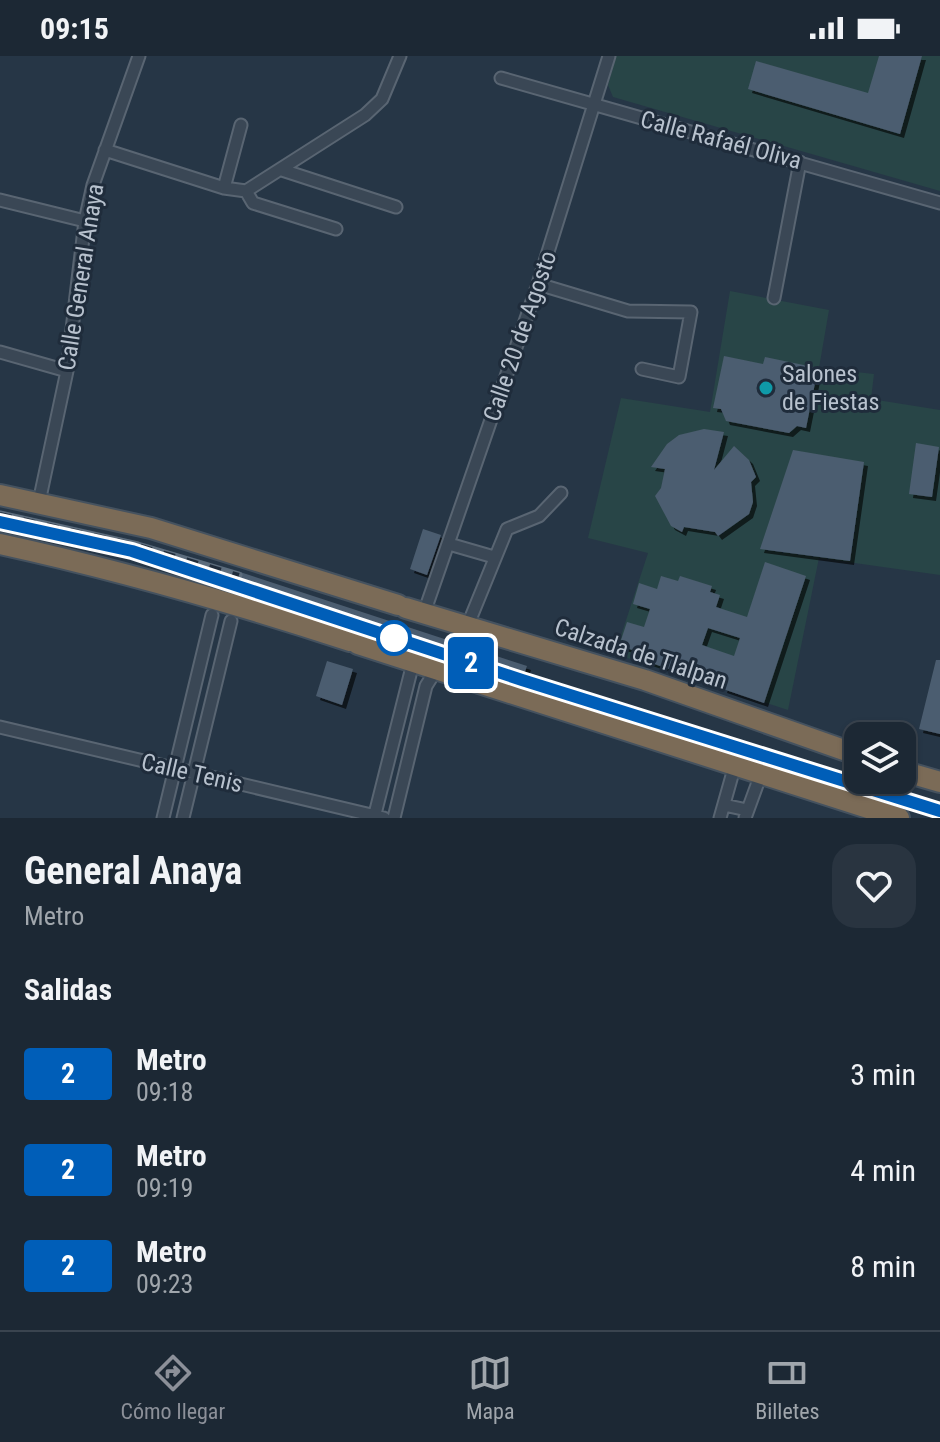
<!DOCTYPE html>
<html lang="es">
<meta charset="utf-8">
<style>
:root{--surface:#1c2834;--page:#293440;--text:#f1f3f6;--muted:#a0a6ac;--line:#3a444f;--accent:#8c9099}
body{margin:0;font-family:"Roboto Condensed",sans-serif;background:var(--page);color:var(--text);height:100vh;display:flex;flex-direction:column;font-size:30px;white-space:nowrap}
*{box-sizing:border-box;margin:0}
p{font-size:26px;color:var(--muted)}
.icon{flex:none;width:44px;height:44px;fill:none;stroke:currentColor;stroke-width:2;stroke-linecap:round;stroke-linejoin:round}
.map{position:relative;height:762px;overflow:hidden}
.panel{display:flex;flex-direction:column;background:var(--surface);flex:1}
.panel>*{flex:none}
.badge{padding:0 16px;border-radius:6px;font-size:28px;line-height:52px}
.tools{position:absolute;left:844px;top:666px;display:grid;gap:16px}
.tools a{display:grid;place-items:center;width:72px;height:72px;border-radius:16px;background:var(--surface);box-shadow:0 2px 6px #0004,0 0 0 2px var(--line);font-size:40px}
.map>.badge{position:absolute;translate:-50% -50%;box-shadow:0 0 0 4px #fff}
h2{padding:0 24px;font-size:30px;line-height:72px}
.round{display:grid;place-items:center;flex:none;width:84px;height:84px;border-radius:24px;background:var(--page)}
.overview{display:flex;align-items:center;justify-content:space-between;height:136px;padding:0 24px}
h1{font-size:38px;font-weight:700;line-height:60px}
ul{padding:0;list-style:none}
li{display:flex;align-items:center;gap:24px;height:96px;padding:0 24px}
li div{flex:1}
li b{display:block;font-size:30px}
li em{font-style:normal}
li .badge{min-width:88px;font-weight:700;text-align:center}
.status{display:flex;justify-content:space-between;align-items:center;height:56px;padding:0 40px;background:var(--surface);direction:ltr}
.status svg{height:22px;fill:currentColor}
.tab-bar{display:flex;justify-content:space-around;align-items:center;height:112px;border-top:2px solid var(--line);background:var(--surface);font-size:22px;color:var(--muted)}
.tab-bar a{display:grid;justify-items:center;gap:4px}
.tab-bar .on{color:var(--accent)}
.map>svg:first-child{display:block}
.green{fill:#284547}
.building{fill:#4c5d6f;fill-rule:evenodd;filter:url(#shadow)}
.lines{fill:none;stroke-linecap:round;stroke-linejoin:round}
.street-casing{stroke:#596572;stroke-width:15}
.highway-casing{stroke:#45525f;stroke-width:24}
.street{stroke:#3a4755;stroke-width:11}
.highway{stroke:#7b6b57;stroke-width:20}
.rail-casing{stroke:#5c6c7c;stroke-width:7}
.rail{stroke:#1f2c3b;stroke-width:4;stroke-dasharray:12;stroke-linecap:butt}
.line-casing{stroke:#fff;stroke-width:18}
.line{stroke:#005eb8;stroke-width:12}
.culture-dot{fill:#0f9aa8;stroke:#1f2c3b;stroke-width:3}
.stop-dot{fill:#fff;stroke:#005eb8;stroke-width:4}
.labels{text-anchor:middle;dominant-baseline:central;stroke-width:6;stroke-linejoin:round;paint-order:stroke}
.street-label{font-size:24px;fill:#b8c2ce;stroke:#1f2c3b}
.poi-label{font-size:24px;fill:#b8c2ce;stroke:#1f2c3b;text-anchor:start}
</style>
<div class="status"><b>09:15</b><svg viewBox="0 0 49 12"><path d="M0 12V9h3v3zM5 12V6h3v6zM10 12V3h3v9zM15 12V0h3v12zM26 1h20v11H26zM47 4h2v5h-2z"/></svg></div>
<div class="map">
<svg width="940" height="762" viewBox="0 0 940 762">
<defs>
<filter id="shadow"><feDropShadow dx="4" dy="4" stdDeviation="0" flood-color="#0009"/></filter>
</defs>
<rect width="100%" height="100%" fill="#263646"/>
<path class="green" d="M616,0H940V135L613,41L608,29Z
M730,235L829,254L819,312L874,318L871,343L940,354V519L819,502L788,654L615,598L648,497L588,482L621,342L710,356Z"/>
<path class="building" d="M879,0H922L900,78L748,33L756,5L868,37Z
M724,300L763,308L765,301L818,312L806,372L797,370L789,377L726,365L721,353L713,352Z
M704,373L724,376L714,414L734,390L749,404L756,421L751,426L753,446L749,458L718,480L715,476L684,471L682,476L671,470L655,440L661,432L665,413L651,411L667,388L679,379Z
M916,387L939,391L932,441L909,438Z
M793,394L864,406L850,505L760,493Z
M423,473L441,479L427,519L410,513Z
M765,506L806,520L764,647L723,633L726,623L694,612L692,621L634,601L636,595L619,590L627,566L644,571L650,553L633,548L639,527L657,533L661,520L678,525L680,520L712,530L710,536L720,539L716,551L747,561ZM708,572L740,582L734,600L702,589Z
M240,516L527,610L521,627L235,533Z
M936,604H940V678L919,673Z
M327,605L353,613L342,649L316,640Z"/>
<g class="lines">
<defs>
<path id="street" d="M501,22L940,147
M105,94L224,132L246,135L365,59L382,43L400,0
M282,114L396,151
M224,132L241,69
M246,135L253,147L336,173
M0,144L85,165
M538,228L628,255L691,256L679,321L642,313
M774,242L800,106
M0,296L67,315
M39,446L67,315L85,165L93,129L139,0
M449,488L494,501
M424,557L538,228L609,0
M467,571L507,473L539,460L561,437
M0,671L384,762
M724,749L747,754
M163,762L212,559
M183,762L231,565
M374,762L413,607
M394,762L426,630L436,614
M720,762L735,709
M745,762L761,718"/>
<path id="highway" d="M0,439L151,472L398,549
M0,488C119,514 234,547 350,585
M406,552L645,624L858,699
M358,588L899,762
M902,715L940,726"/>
</defs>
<use href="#street" class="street-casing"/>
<use href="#highway" class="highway-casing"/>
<use href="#street" class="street"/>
<use href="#highway" class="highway"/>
<defs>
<path id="rail" d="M0,458L138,489L239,519
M522,624L940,755"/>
</defs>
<use href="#rail" class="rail-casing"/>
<use href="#rail" class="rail"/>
</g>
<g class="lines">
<defs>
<path id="line" d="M0,466L132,495L522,624L940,755"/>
</defs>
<use href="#line" class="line-casing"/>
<use href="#line" class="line"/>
</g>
<circle class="culture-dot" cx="766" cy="332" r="8"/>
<circle class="stop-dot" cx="394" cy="582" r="16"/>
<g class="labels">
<g class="street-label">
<text transform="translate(721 84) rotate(15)">Calle Rafaél Oliva</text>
<text transform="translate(81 221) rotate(-81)">Calle General Anaya</text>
<text transform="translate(520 280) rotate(-71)">Calle 20 de Agosto</text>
<text transform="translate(641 598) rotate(18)">Calzada de Tlalpan</text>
<text transform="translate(192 717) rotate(13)">Calle Tenis</text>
</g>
<g class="poi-label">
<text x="782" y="318">Salones<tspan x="782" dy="28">de Fiestas</tspan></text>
</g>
</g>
</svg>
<div class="tools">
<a><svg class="icon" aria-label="layers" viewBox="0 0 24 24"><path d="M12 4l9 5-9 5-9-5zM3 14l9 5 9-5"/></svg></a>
</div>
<b class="badge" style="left:471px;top:607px;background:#005eb8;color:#fff">2</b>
</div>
<section class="panel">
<div class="overview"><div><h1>General Anaya</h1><p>Metro</p></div><a class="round"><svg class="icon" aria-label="heart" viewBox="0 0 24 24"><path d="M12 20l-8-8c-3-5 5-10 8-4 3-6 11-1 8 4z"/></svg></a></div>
<h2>Salidas</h2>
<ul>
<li><span class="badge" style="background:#005eb8;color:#fff">2</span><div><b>Metro</b><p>09:18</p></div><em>3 min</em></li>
<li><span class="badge" style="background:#005eb8;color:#fff">2</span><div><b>Metro</b><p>09:19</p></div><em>4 min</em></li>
<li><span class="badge" style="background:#005eb8;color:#fff">2</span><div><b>Metro</b><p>09:23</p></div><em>8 min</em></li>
</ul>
</section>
<nav class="tab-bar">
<a class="on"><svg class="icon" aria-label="directions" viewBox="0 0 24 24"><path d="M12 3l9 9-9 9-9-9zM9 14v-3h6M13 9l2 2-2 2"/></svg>Cómo llegar</a>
<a><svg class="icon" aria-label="map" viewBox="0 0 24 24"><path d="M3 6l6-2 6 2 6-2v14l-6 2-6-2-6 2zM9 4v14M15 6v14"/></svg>Mapa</a>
<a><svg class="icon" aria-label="tickets" viewBox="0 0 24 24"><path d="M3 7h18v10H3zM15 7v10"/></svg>Billetes</a>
</nav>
